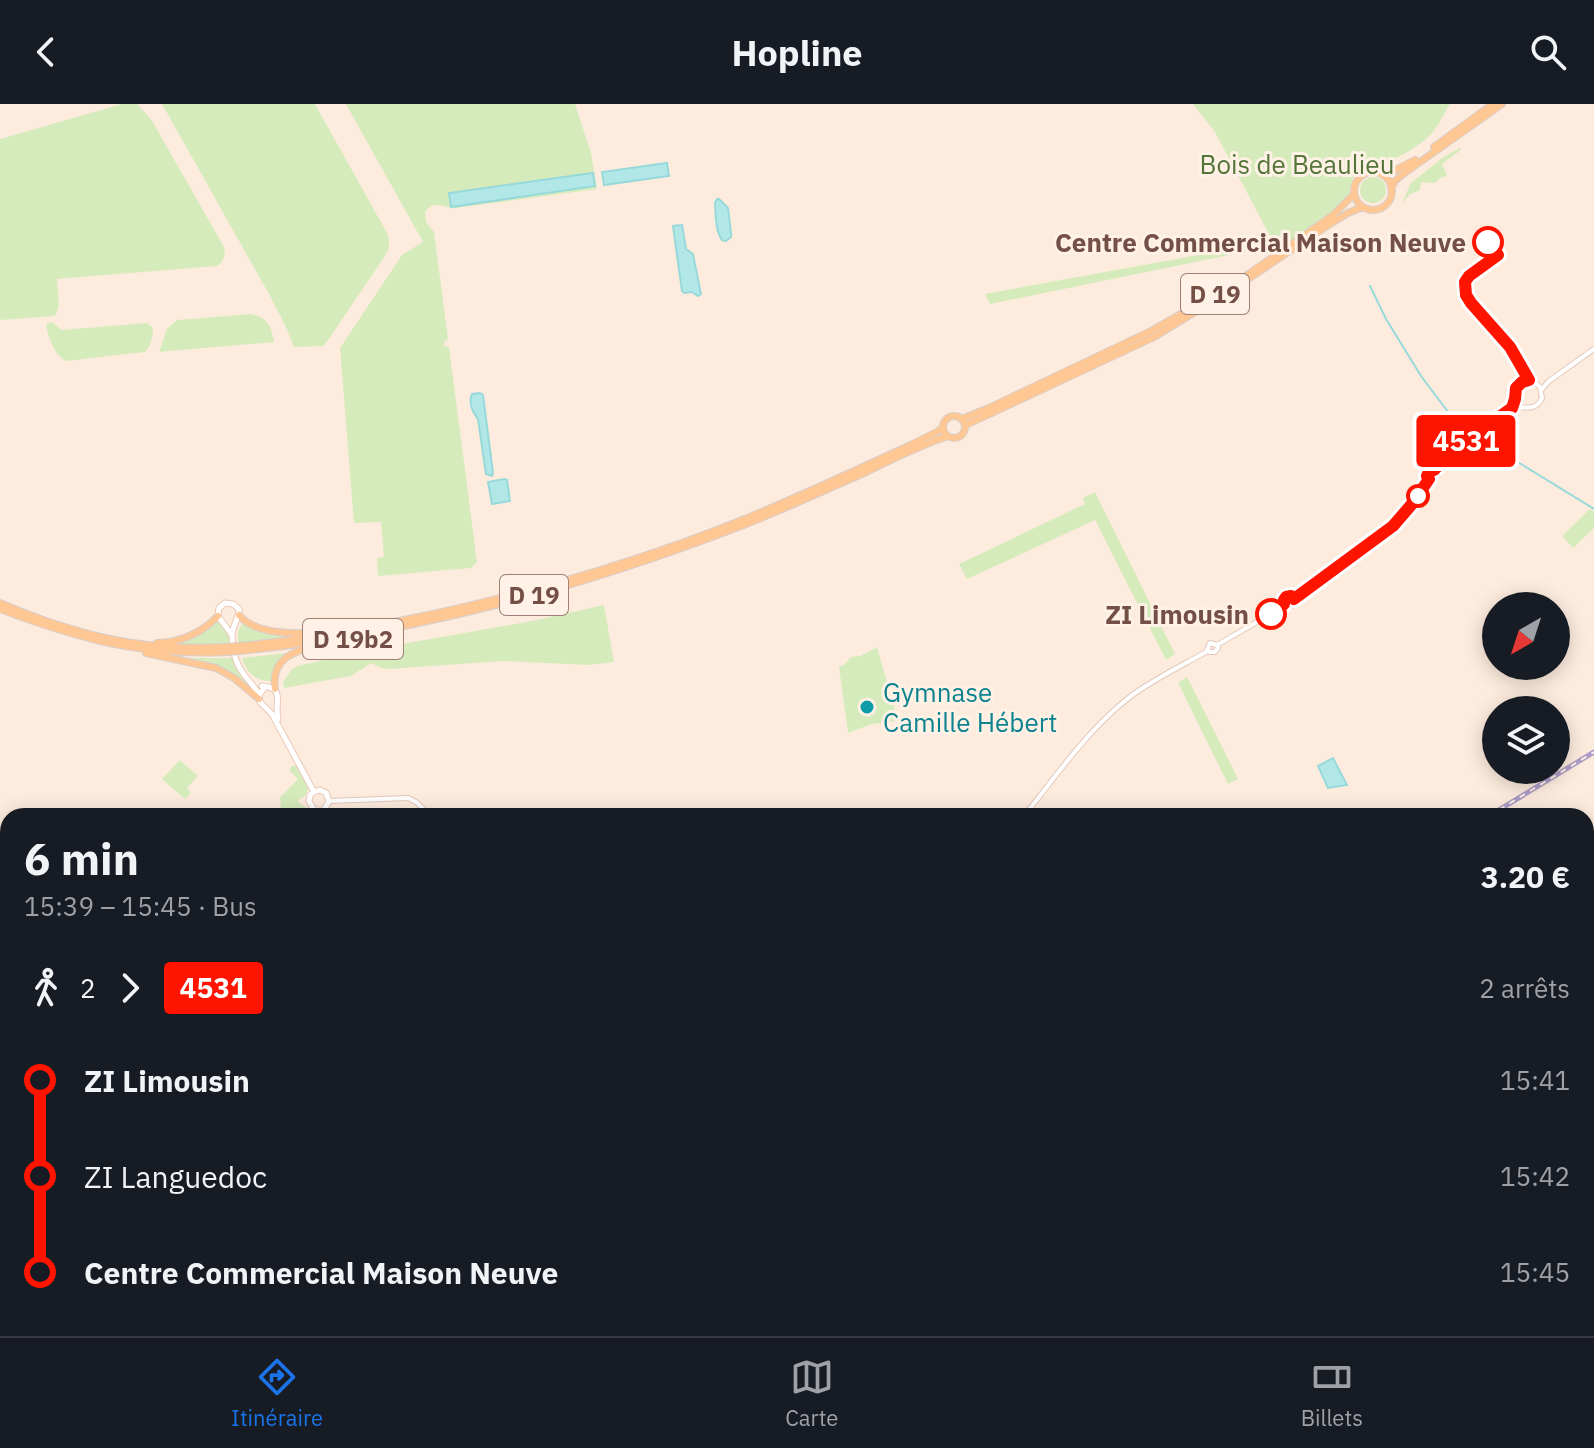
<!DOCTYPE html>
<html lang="fr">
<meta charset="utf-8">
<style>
:root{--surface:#171b24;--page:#20242c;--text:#f1f3f6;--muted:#9ea1a6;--line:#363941;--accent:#1a73e8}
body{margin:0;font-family:"IBM Plex Sans",sans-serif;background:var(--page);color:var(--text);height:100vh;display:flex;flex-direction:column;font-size:30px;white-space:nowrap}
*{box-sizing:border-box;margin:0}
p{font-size:26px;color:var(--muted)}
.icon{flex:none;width:44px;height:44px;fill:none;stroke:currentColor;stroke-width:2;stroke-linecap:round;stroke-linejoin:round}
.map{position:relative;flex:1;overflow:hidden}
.drawer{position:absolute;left:0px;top:704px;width:1594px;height:528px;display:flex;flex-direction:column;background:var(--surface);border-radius:24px 24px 0 0;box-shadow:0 4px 20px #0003}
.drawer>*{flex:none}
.badge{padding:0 16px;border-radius:6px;font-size:28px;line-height:52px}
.needle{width:52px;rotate:219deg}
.tools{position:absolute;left:1482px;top:488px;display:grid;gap:16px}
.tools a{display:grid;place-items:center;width:88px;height:88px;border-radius:50%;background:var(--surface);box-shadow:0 4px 20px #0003;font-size:40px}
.map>.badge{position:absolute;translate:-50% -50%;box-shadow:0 0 0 4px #fff}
.legs{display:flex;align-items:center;gap:12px;height:88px;padding:0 24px;font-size:26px}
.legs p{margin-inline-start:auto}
.head{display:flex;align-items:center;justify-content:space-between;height:136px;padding:0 24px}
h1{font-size:44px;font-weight:700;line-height:60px}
ul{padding:0 24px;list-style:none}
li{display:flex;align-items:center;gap:28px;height:96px;font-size:30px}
li i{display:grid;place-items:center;width:12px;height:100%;margin:0 10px;background:currentColor}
li i::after{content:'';width:20px;height:20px;margin:-10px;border:6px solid;border-radius:50%;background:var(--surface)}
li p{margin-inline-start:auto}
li:first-child i{background:linear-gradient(#0000 50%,currentColor 0)}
li:last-child i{background:linear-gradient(currentColor 50%,#0000 0)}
header{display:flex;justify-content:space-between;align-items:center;height:104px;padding:0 24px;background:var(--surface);font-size:36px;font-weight:700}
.tab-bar{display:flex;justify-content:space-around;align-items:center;height:112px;border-top:2px solid var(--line);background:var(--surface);font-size:22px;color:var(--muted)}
.tab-bar a{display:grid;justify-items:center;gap:4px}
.tab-bar .selected{color:var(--accent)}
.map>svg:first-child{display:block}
.green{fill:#d6ebbc}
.water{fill:#b2e7e7;stroke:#97d9da;stroke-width:2}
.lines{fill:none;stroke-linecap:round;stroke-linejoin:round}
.stream{stroke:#97d9da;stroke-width:2}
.tertiary-casing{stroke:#e3c9bd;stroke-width:6}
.secondary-casing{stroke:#e9c8b9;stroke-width:7}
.primary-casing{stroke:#d8cecb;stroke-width:8}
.tertiary{stroke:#fff;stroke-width:4}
.secondary{stroke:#fff;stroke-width:5}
.primary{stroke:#ffc793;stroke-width:6}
.rail-casing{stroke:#ad9dc6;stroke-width:5}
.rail{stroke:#fff1e5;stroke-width:2;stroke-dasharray:6;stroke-linecap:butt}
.primary-bridge-casing{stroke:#d8cecb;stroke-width:8;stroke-linecap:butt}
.primary-bridge{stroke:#ffc793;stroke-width:6}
.line-1-casing{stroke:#fff;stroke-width:18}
.line-1{stroke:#ff1400;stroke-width:12}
.stop-1-dot{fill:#fff;stroke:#ff1400;stroke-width:4}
.culture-dot{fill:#0f9aa8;stroke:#fff1e5;stroke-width:3}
.labels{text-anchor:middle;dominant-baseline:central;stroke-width:6;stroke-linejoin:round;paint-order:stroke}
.shield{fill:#fff1e5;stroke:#9e8075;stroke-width:2}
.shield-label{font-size:24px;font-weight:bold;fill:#744f45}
.park-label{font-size:26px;fill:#54753a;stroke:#fff1e5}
.stop-label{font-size:26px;font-weight:bold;fill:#744f45;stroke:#fff1e5;text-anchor:end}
.culture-label{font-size:26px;fill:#0d838f;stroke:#fff1e5;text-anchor:start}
</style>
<header><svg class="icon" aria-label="back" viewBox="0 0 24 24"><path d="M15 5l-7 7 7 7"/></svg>Hopline<svg class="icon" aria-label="search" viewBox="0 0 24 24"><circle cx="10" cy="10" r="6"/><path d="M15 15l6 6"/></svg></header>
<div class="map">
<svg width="1594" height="1232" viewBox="0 0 1594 1232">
<rect width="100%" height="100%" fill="#fdecde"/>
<path class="green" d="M122,0H137L151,15L224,143C226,150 224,158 217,162L57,175L59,201L55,212L0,216V35Z
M162,0H315L387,129C390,137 390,145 385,152L324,242L294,243L286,223L270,192Z
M346,0H575L591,49L597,85L455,104C443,104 434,95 425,108L426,118L434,128L448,235L444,238V242L449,243L477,458L471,464L378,472L377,454L384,453L381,418L354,419L340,244L402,151L423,138Z
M1193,0H1450C1443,12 1436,27 1425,36C1416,43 1404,51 1393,55C1363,65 1352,57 1349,97L1279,149L1215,28Z
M1460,44L1461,46L1442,60L1447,72L1440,74L1435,79L1421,78L1420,86L1409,91L1402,100L1410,80L1442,54Z
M1360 86a13 13 0 1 1 26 0a13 13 0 1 1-26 0Z
M1253,141L1249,147L990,200L985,190Z
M250,210C267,212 272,223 274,238L159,248L167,225L177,216Z
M52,218L62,226L147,219L152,223C155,230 150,243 145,248L66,257C54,251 48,233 46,220Z
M1095,388L1175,550L1166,556L1095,416L967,475L959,460L1085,400L1083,394Z
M1590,405L1594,408V424L1573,444L1562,432Z
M604,501L614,558L588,561L503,557L389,565L381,564L371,559L351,572L284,584L283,578L292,565L298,562L358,548L537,516Z
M217,517L228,526L231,540H174L193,533Z
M243,518L277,530L296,533L238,539V527Z
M877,543L898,617L872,620L848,629L839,563L845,560L851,553L860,552Z
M288,549C280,557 273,565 272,577C256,578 247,569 242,554Z
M186,554H233L239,568L254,585V588C232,567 216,560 186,554Z
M1187,573L1238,675L1228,680L1178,579Z
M180,656L198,672L187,684L191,689L185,695L162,675Z
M293,661L296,662L308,684L306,691L298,696L299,699L307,704L310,712H290L281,705L280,693L298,675L289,666Z
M0,749L8,752V824L0,816Z
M870,1224H941L942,1232H871Z
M954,1224H1068L1069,1232H955Z"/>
<path class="water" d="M667,59L669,72L604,81L602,68Z
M593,69L595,82L451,103L449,89Z
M717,95H719L728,104L731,129V133L726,137L722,136C715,126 716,111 715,99Z
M682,121L686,145L693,150L701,190L698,192L692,188L684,189L682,187L673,122Z
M480,289L483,291L493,369L492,372L486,370L478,315C473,309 468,299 472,290Z
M504,375L507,376L510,397L492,400L488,378Z
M1333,654L1347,681L1328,684L1318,662Z"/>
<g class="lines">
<path class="stream" d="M1370,182L1386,215L1421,272L1464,329
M1477,333L1594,405"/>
<defs>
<path id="tertiary" d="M1542,285L1549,277L1594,245
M1438,371L1443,359
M1284,500L1289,503L1293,501L1294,495L1393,422L1412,400L1429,375L1427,372L1429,368L1434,366L1456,344L1512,304C1524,302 1536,308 1542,294L1540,283C1517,261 1517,292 1512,304
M1208,546L1210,548H1215L1218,544L1217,541
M329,697L408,694L416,698L431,712
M1024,712C1057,671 1088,625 1131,592C1154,575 1181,562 1206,548L1210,539L1217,541L1276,507L1284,500V496L1286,493L1293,494
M0,740L8,744
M0,744L8,748"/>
<path id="secondary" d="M232,531L218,512L219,504L225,499L233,500L239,505C239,515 233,520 232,531C232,543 235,559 243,569C248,577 255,582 259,591
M262,582C286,584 274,598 278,615
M265,583L259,591L260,598L272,610L314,688
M314,706H324L329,697L326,689L320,686L314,688
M313,712L314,706L309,697L310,691L314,688
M1586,1095L1594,1098
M536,1232L538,1224
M684,1232L689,1224
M696,1232L699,1228L697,1224"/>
<path id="primary" d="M1434,43L1493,0
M1354 87a19 19 0 1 1 38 0a19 19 0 1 1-38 0Z
M1384,72L1415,56
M1391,84L1395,77L1403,70L1502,0
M943 323a11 11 0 1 1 22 0a11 11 0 1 1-22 0Z
M962,315L991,303L1151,227L1237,178L1279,149L1332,112L1354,90
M966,321L1154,233L1239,181L1333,118L1348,109L1363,103
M0,499C22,508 43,517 65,523C117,540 171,546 226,543
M0,505C80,535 140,552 227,548
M239,511C257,533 305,530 331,527
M157,539C180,539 203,528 218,512
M239,542C307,536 372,523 438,509C541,486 642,456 740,417C799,393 856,366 913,340L937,328L943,323
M239,547C411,530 580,484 741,422C782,406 823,387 864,369C891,356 918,342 948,332
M146,549L216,564L234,574L259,595
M275,585C271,556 292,547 316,542"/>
</defs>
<use href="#tertiary" class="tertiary-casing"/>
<use href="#secondary" class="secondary-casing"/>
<use href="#primary" class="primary-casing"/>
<use href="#tertiary" class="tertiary"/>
<use href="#secondary" class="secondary"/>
<use href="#primary" class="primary"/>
<defs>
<path id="rail" d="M1489,712L1594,648
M1586,974L1594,980
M640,1232L655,1224"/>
</defs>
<use href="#rail" class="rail-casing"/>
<use href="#rail" class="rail"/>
<defs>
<path id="primary-bridge" d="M226,543L239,542
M227,548L239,547"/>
</defs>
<use href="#primary-bridge" class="primary-bridge-casing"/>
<use href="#primary-bridge" class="primary-bridge"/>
</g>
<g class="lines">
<defs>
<path id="line-1" d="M1271,510L1284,500V496L1286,493L1291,492L1294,495L1393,422L1412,400L1429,375L1427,372L1429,368L1434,366L1456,344L1512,304L1515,295L1516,284L1522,278L1529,276L1510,243L1471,199L1466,191L1465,178L1469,172L1498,151L1488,138"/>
</defs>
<use href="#line-1" class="line-1-casing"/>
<use href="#line-1" class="line-1"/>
</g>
<g class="stop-1-dot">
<circle cx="1488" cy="138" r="14"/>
<circle cx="1418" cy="392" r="10"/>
<circle cx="1271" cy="510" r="14"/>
</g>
<circle class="culture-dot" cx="867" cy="603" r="8"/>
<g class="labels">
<g class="shield">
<rect x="1181" y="170" width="68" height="40" rx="6"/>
<rect x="500" y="471" width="68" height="40" rx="6"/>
<rect x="303" y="515" width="100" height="40" rx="6"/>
</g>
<g class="shield-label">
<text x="1215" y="190">D 19</text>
<text x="534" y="491">D 19</text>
<text x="353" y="535">D 19b2</text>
</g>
<g class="park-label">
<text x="1297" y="60">Bois de Beaulieu</text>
</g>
<g class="stop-label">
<text x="1466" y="138">Centre Commercial Maison Neuve</text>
<text x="1249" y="510">ZI Limousin</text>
</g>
<g class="culture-label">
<text x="883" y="588">Gymnase<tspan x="883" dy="30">Camille Hébert</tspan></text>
</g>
</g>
</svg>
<div class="tools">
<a><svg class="needle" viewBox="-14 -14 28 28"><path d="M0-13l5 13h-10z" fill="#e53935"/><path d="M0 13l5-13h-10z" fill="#9ea1a6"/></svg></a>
<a><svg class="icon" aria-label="layers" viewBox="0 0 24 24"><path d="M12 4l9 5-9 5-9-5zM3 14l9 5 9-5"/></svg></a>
</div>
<b class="badge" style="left:1466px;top:337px;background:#ff1400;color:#fff">4531</b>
<section class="drawer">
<div class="head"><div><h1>6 min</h1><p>15:39 – 15:45 · Bus</p></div><b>3.20 €</b></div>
<div class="legs"><svg class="icon" aria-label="walk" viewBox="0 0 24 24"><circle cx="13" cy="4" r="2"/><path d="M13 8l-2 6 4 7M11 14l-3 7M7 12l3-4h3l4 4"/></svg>2<svg class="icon" aria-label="forward" viewBox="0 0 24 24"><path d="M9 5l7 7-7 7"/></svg><b class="badge" style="background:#ff1400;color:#fff">4531</b><p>2 arrêts</p></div>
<ul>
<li><i style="color:#ff1400"></i><b>ZI Limousin</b><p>15:41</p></li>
<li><i style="color:#ff1400"></i><span>ZI Languedoc</span><p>15:42</p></li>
<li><i style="color:#ff1400"></i><b>Centre Commercial Maison Neuve</b><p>15:45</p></li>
</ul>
</section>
</div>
<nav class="tab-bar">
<a class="selected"><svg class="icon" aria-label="directions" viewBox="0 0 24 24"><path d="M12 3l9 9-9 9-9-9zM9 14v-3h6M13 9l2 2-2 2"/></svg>Itinéraire</a>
<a><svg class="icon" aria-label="map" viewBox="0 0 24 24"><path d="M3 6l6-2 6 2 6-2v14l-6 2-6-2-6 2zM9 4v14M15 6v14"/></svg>Carte</a>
<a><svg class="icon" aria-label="tickets" viewBox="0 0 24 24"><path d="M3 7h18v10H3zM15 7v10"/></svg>Billets</a>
</nav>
